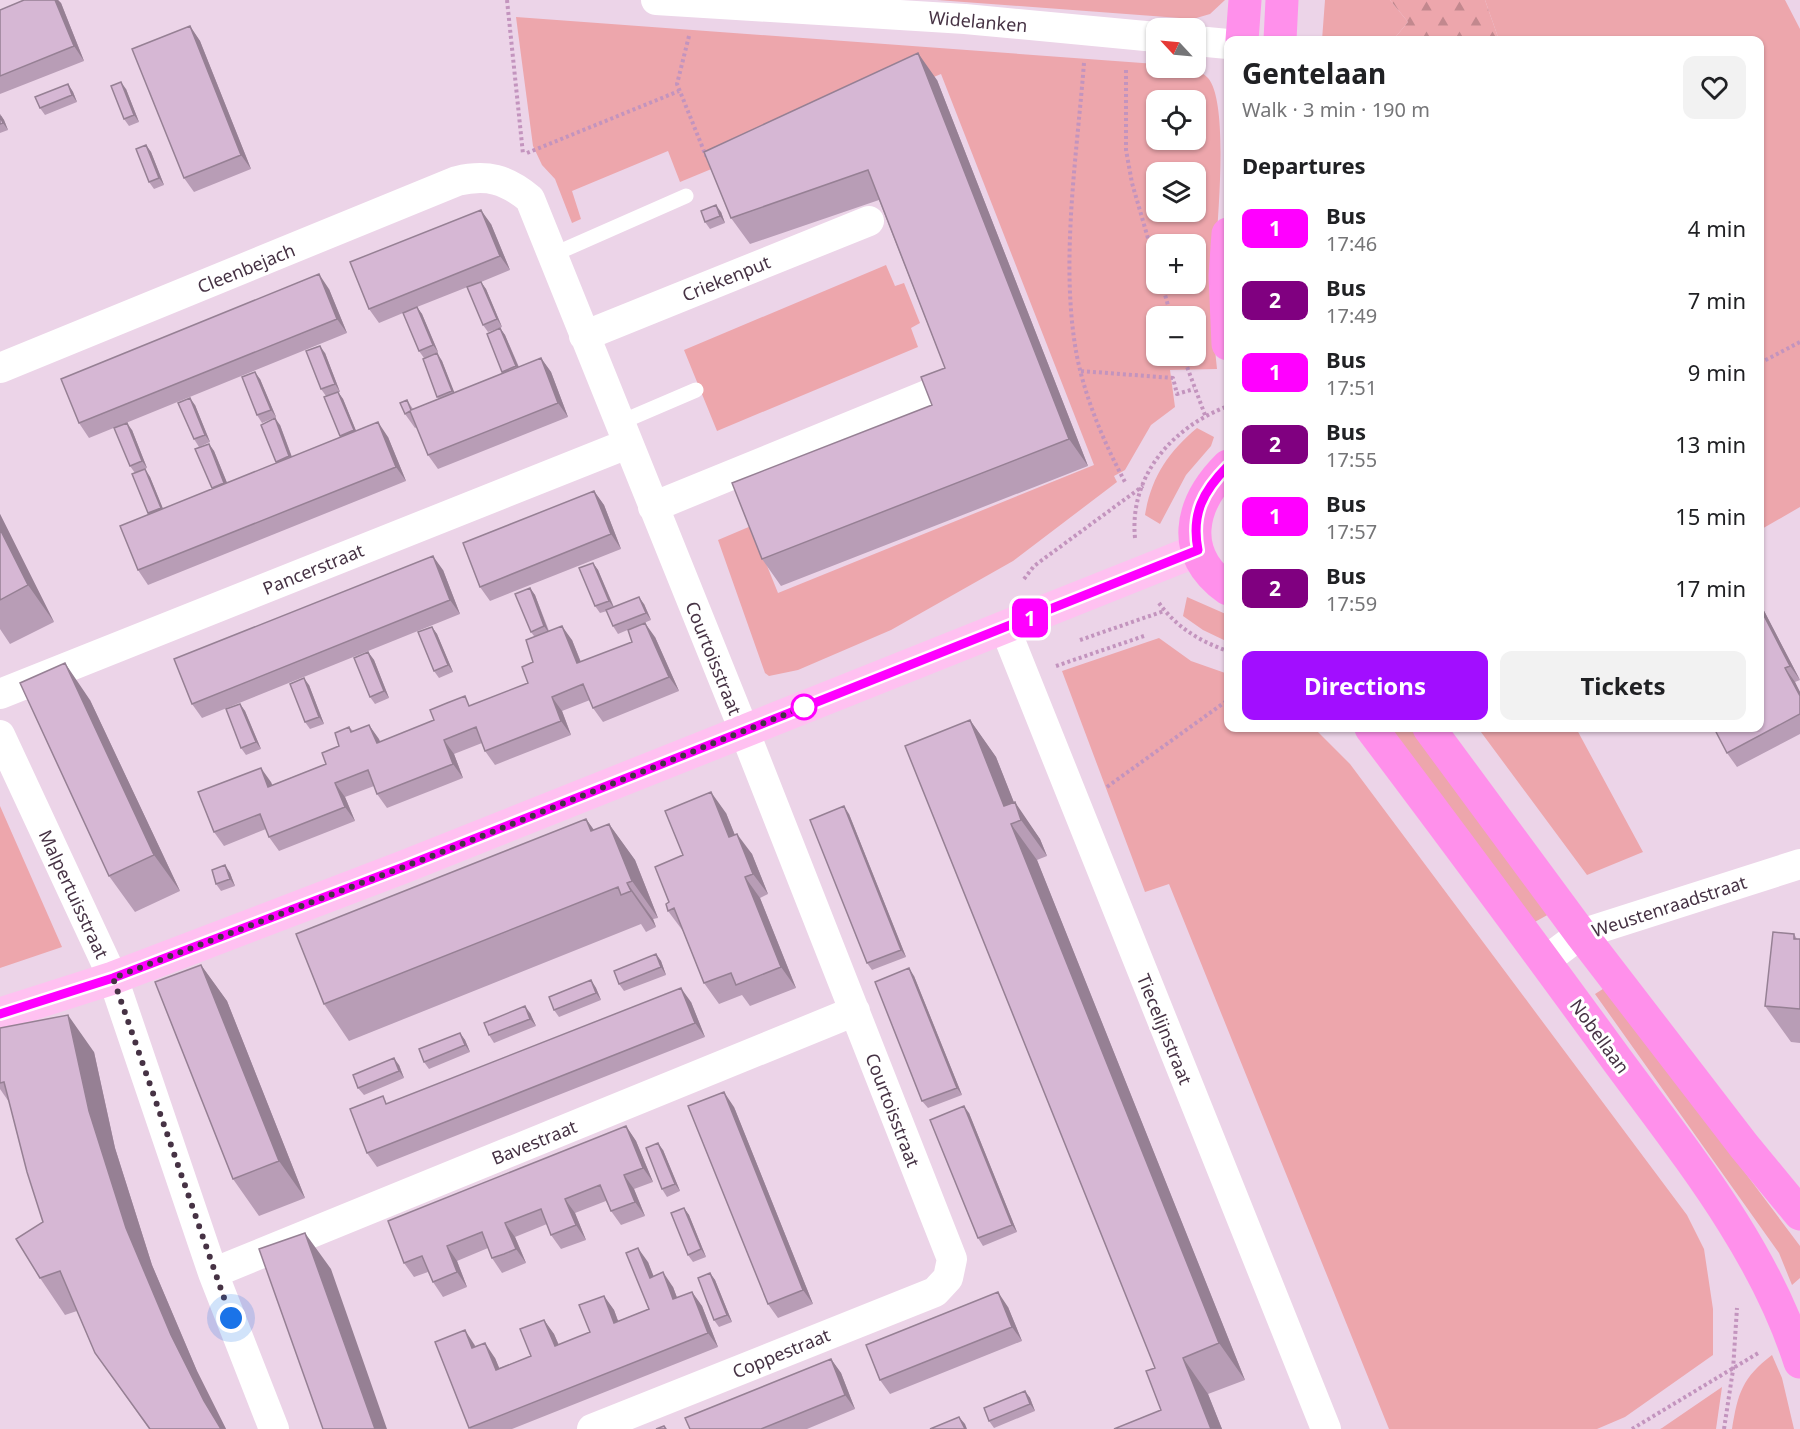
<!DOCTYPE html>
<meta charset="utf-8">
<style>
:root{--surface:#fff;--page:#f2f2f2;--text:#202124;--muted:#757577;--accent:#a20eff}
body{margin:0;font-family:"Noto Sans",sans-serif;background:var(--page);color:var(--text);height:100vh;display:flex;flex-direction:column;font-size:22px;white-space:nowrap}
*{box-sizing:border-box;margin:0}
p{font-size:20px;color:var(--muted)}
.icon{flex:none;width:33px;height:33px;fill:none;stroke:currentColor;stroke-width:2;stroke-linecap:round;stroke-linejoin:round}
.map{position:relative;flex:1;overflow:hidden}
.drawer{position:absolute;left:1224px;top:36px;width:540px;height:696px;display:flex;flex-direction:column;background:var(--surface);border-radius:12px;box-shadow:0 2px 4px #0004}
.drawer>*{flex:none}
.badge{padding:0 12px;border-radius:9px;font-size:21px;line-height:39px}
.needle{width:39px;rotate:296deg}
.controls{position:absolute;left:1146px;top:18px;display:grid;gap:12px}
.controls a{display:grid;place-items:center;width:60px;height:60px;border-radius:12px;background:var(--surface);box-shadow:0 2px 4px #0004;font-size:30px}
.you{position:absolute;width:30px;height:30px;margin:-15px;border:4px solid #fff;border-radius:50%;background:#1a73e8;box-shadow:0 0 0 9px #1a73e833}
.map>.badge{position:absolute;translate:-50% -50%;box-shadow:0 0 0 3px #fff}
h2{padding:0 18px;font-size:22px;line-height:54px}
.round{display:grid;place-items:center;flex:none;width:63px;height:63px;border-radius:12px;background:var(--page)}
.headline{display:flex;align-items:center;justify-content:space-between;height:102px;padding:0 18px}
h1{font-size:28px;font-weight:700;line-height:45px}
.primary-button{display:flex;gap:12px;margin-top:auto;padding:12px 18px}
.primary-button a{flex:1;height:69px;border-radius:12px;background:var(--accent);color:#fff;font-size:24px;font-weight:700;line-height:69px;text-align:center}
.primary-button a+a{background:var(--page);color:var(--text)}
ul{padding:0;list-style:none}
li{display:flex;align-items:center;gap:18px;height:72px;padding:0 18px}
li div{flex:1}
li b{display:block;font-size:22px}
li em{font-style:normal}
li .badge{min-width:66px;font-weight:700;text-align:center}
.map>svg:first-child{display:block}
.residential{fill:#ecd4e8;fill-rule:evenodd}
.green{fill:#eda6ac;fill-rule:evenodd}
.forest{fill:url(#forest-firs)}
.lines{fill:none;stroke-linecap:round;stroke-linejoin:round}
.path{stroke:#c394be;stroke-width:4;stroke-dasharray:3 3;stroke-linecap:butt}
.lane{stroke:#fff;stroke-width:15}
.street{stroke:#fff;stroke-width:30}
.secondary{stroke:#ffc1f1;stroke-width:33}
.primary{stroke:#ff90eb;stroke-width:33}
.wall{fill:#b89db6}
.shaded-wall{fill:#968094}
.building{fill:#d6b7d4;stroke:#968094;stroke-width:1.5}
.line-casing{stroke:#fff;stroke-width:14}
.line{stroke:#f0f;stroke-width:9}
.walk{stroke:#463244;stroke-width:6;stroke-dasharray:0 10.8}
.stop-dot{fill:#fff;stroke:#f0f;stroke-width:3}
.labels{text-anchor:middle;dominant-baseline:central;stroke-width:6;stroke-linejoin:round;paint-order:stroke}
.street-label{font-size:18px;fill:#463244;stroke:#fff}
</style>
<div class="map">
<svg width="1800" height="1429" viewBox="0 0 1800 1429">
<defs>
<pattern id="forest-firs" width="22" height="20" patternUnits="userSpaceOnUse" patternTransform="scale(1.5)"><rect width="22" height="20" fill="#eda6ac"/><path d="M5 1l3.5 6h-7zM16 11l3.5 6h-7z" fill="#c2888e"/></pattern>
</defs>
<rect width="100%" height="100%" fill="#f3e2f1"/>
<path class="residential" d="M0,0H1800V1429H0ZM1156,28H1196V68H1156ZM1228,40H1760V728H1228ZM1156,100H1196V140H1156ZM1156,172H1196V212H1156ZM1156,244H1196V284H1156ZM1156,316H1196V356H1156Z"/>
<path class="green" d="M937,0H1225L1210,14L1193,19Z
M1325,0H1390L1408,22L1393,40H1322Z
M1485,0H1785L1800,29V507L1760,530V40H1499Z
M516,17L1156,64V68C1174,68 1195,64 1208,78C1233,107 1213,262 1212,305C1212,326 1215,348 1217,369L1170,370L1175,407L1151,425L1125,470L1114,476L1117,482L1013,561L891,630L798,670L769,676L765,673L718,540L751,526L778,593L1094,465L941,74L680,182L668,151L572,191L581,219L572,223L555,179L542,165L533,146ZM1156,100H1196V140H1156ZM1156,172H1196V212H1156ZM1156,244H1196V284H1156ZM1156,316H1196V356H1156Z
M886,265L895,286L904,283L920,323L911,328L918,347L717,431L684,350Z
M1197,428L1214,437L1211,446L1186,475L1160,524L1145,515C1151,478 1168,452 1197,428Z
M1187,597L1228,615V642L1203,630L1183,616Z
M1159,638L1191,661L1228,674V728H1314L1350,764L1687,1215L1704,1249L1713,1309V1355L1625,1417L1597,1429H1389L1169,884L1145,892L1062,671Z
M1388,728H1412L1551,913L1533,923Z
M1478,728H1576L1643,852L1587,875Z
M0,806L62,947L0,968Z
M1606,987L1800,1246V1278L1792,1285L1779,1253L1595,994Z
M1772,1355L1782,1378L1794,1429H1732C1738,1393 1742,1378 1772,1355Z
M1722,1387L1716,1429H1660L1662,1428Z"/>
<path class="forest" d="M1390,0H1485L1499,40H1393L1408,22Z"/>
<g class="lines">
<path class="path" d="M507,0L523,154
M689,36L677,84L706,156
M1084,63C1077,153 1061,257 1075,345C1082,391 1103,441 1125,482
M1126,70V150L1132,183L1156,266
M527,153L679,91
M1162,284L1171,316
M1183,356L1205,415
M1760,363L1800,342
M1081,371L1173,378L1177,394L1194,389
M1135,538C1129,475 1173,427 1228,406
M1024,579L1034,566L1143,486
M1159,603C1176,627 1201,642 1228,651
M1080,640L1164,611
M1056,666L1144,636
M1107,787L1228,700
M1632,1429L1760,1352
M1724,1429L1733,1370L1737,1308"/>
<path class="lane" d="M552,255L686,196
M619,423L696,390"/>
<path class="street" d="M656,0L965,19L1156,37
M1196,41L1228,44
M584,336L869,221
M0,368L457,181C487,174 506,179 530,199L745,733L952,1259L948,1278L935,1292L592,1429
M653,507L937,391
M1005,628L1326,1429
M0,694L627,444
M0,735L113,978L213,1273L274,1429
M1545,961L1581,934L1800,864
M213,1273L855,1011"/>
<path class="secondary" d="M0,1014L113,978L406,866L1198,550"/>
<path class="primary" d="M1242,40L1245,0
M1280,40L1282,0
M1228,234L1225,276L1228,344
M1228,466C1190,504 1178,554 1228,589
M1371,728C1454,838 1536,949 1617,1060C1687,1155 1764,1249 1800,1362
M1429,728L1581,934L1744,1146L1800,1214"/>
</g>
<path class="wall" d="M24,0H58L61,3L84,61L0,94V10Z
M190,26L200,41L251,169L194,192L184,178Z
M937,80L1088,466L781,586L762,559L932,405L945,368L879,200L750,244L731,218Z
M68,84L73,92L77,102L45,115L40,108Z
M126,89L139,122L129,126L124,119Z
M0,114L4,120L8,130L0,133Z
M146,145L151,152L164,185L154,189L149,182Z
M721,212L725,223L710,229L705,222Z
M491,224L510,270L481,282L486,289L502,327L488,332L483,325L470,286L417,307L422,314L438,352L424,358L419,351L403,313L379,323L369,309Z
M329,289L347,333L89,438L79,423Z
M500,328L505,335L519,367L541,358L551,372L568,417L438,469L428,455L417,427L415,428L405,414L407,400L413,409L439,399L437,397V353L442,361L454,393L503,373L502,372Z
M325,353L340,392H338L343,399L356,431L388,437L406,481L148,585L138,570L149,515L135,473L130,466L132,430L147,468L140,471L145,469L150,477L163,509L213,489L195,449L209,444L214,451L227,483L277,463L276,462L280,425L292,457L341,437L326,396L321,389Z
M260,379L276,417L262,423L257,415Z
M195,405L210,442L199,447L194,439Z
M594,491L604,505L621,549L490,601L480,587Z
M0,514L54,622L10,644L0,629Z
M593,563L598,570L614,607L644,604L651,620L618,634L613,626L607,611L600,613L595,606Z
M443,570L460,614L202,718L192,704Z
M530,588L535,595L549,631L572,640L581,662L655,637L679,691L603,722L593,708L590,700L562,711L571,735L495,765L485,751L482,743L454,754L463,778L387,808L377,794L374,786L345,797L355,821L279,851L269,837L266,829L224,846L214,832L271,782L272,785L326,764L339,746L349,727L353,731L369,725L380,742L528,683L533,662L534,636L531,632Z
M1760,603L1800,680L1795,682L1800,692V734L1737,767L1727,753Z
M432,627L437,634L453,672L439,678L434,671Z
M368,652L374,660L389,698L375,704L370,697Z
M309,685L324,724L310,729L305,722Z
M90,700L180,891L135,912L109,876Z
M240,704L245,711L261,749L246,755L241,748Z
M970,720L996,757L1014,803L1040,839L1047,856L1037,860L1245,1380L1208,1394L1222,1429H1114L1161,1410L1155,1368Z
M726,813L735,835L752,854L768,894L760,898L796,988L750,1006L742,995L719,1004L704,983L683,931L668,911L669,902L683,855Z
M849,814L906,957L872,970L867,963Z
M586,819L594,830L609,824L635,860L658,918L653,919L656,927L646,932L641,924L349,1041L324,1004Z
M225,865L230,873L235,886L221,891L216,884Z
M1794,934L1797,939H1800V1043L1791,1042L1765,1006Z
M656,954L661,961L666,975L624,991L619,984Z
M201,965L227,1001L305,1198L259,1216L233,1179Z
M914,976L962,1095L928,1108L922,1101Z
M591,980L596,988L601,1000L559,1017L554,1010Z
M691,1002L705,1037L377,1167L367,1153L389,1103Z
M530,1013L536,1026L494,1043L489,1035Z
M0,1028L94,1052L115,1148L152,1265L197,1371L226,1429H149L95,1353L77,1311L65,1315L40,1278L43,1222L9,1102L0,1089Z
M460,1033L465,1040L470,1052L429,1069L424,1062Z
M399,1065L404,1078L364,1095L358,1088Z
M734,1107L813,1304L778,1318L768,1304Z
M969,1113L1017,1232L983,1246L978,1238Z
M626,1126L636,1141L653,1182L634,1189L645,1216L621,1225L611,1211L606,1201L575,1213L586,1240L561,1249L551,1235L547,1224L515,1237L526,1263L502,1273L492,1258L488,1248L457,1261L467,1287L443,1297L433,1282L428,1272L414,1277L404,1263Z
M663,1150L680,1191L667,1197L662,1189Z
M684,1208L689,1215L706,1257L693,1262L688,1255Z
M648,1262L653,1276L673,1287L677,1298L692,1292L702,1306L718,1347L512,1429H470L435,1342L474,1344L476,1347L495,1358L499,1368L531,1356L544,1320L554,1334L559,1345L590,1332L604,1296L614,1310L618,1321L649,1309Z
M710,1273L715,1280L732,1322L719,1327L714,1320Z
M1008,1307L1022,1341L890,1394L880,1380Z
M831,1359L841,1373L855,1409L807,1429H690Z
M1025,1391L1030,1398L1035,1411L994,1428L989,1421Z"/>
<path class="shaded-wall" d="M55,0H58L61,3L84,61L74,46Z
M190,26L200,41L251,169L241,155Z
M918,53L937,80L1088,466L1069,439Z
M121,82L126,89L139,122L134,115Z
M68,84L73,92L77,102L72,95Z
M0,114L4,120L8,130L3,123Z
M146,145L151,152L164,185L159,178Z
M716,205L721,212L725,223L720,216Z
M481,210L491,224L510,270L500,256Z
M319,274L329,289L347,333L337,319Z
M481,282L486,289L502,327L497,319Z
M417,307L422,314L438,352L433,345Z
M500,328L505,335L521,373L516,366Z
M320,346L325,353L340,392L335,384Z
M437,353L442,361L457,399L452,391Z
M541,358L551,372L568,417L558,403Z
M255,372L260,379L276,417L271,410Z
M338,392L343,399L359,438L354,430Z
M190,398L195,405L210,442L205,435Z
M275,418L280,425L294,463L289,456Z
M378,422L388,437L406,481L396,467Z
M127,423L132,430L147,468L142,461Z
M209,444L214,451L230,490L224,483Z
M145,469L150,477L166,516L161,508Z
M594,491L604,505L621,549L611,534Z
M0,514L54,622L28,585L0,529Z
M433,556L443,570L460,614L450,600Z
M593,563L598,570L614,608L609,601Z
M530,588L535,595L549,633L544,626Z
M639,597L644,604L651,620L646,613Z
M1760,603L1800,680L1790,666L1760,608Z
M645,623L655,637L679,691L669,677Z
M562,626L572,640L587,678L577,663Z
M432,627L437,634L453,672L448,665Z
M368,652L374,660L389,698L384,691Z
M65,663L90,700L180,891L154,855Z
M1785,668L1795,682L1800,692V696Z
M304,678L309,685L324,724L319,717Z
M552,697L562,711L571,735L561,721Z
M240,704L245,711L261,749L256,742Z
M970,720L996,757L1021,820L1004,806Z
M369,725L379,739L387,758L377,743Z
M444,740L454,754L463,778L453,764Z
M261,768L271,782L278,801L268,787Z
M335,783L345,797L355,821L345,807Z
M711,792L726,813L744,858L729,837Z
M1015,802L1040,839L1047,856L1021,820Z
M844,806L849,814L906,957L901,950Z
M586,819L612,855L591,831Z
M609,824L635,860L658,918L632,881Z
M1011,824L1037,860L1245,1380L1219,1343Z
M737,834L752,854L768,894L753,874Z
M225,865L230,873L235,886L230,879Z
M745,877L760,898L796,988L781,967Z
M627,883L653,919L656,927L631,891Z
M656,954L661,961L666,975L661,967Z
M201,965L227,1001L305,1198L279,1161Z
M909,968L914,976L962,1095L957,1088Z
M591,980L596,988L601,1000L596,993Z
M681,988L691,1002L705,1037L695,1023Z
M525,1006L530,1013L536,1026L530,1019Z
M68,1015L94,1052L115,1148L152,1265L197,1371L226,1429H221L204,1401L171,1335L126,1228L89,1111Z
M460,1033L465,1040L470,1052L465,1045Z
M394,1058L399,1065L404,1078L399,1071Z
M724,1092L734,1107L813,1304L803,1290Z
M964,1106L969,1113L1017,1232L1012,1225Z
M626,1126L636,1141L653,1182L643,1168Z
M658,1143L663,1150L680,1191L675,1184Z
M624,1175L634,1189L645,1216L635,1202Z
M565,1199L575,1213L586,1240L576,1225Z
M684,1208L689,1215L706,1257L701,1249Z
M505,1223L515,1237L526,1263L516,1249Z
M305,1233L331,1269L387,1429H375Z
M447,1246L457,1261L467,1287L457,1272Z
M638,1248L648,1262L660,1292L650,1278Z
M663,1272L673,1287L683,1313L673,1299Z
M710,1273L715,1280L732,1322L727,1315Z
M692,1292L702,1306L718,1347L708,1333Z
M998,1292L1008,1307L1022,1341L1012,1327Z
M604,1296L614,1310L624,1337L614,1323Z
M544,1320L554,1334L565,1360L555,1346Z
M465,1330L474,1344L482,1363L472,1348Z
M485,1343L495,1358L506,1384L496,1370Z
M1183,1358L1208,1394L1222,1429H1211Z
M831,1359L841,1373L855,1409L845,1395Z
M1025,1391L1030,1398L1035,1411L1030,1404Z
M959,1417L965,1424L967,1429H965Z"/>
<path class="building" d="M24,0H55L74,46L0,76V10Z
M190,26L241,155L184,178L132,49Z
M918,53L1069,439L762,559L732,483L932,405L921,377L945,368L868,170L731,218L704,152Z
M121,82L134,115L124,119L111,86Z
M68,84L72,95L40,108L35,97Z
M0,116L3,123L0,124Z
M146,145L159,178L149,182L136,149Z
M716,205L720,216L705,222L701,211Z
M481,210L500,256L369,309L350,262Z
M319,274L337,319L79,423L61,379Z
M481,282L497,319L483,325L467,287Z
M417,307L433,345L419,351L403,313Z
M500,328L516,366L502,372L487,334Z
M320,346L335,384L321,389L306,351Z
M437,353L452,391L437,397L423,359Z
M541,358L558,403L428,455L410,411L405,414L400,403L407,400L411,410Z
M255,372L271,410L257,415L242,377Z
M338,392L354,430L340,436L324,397Z
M190,398L205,435L194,439L178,403Z
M275,418L289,456L276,462L261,425Z
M378,422L396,467L138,570L120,526Z
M127,423L142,461L130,466L114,428Z
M209,444L224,483L212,488L195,449Z
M145,469L161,508L148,513L132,474Z
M594,491L611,534L480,587L463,543Z
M0,529L28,585L0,600Z
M433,556L450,600L192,704L174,659Z
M593,563L609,601L595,606L579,568Z
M530,588L544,626L531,632L515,594Z
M639,597L646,613L613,626L606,610Z
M1760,608L1790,666L1785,668L1800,696V714L1727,753L1714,728H1760Z
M645,623L669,677L593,708L583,684L552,697L561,721L485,751L476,727L444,740L453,764L377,794L368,770L335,783L345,807L269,837L260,814L214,832L198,792L261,768L268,787L326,764L322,753L339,746L335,733L349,727L351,732L369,725L377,743L434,720L430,710L447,703L465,696L469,706L528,683L522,667L533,662L526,640L562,626L577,663L632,642L628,630Z
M432,627L448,665L434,671L418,632Z
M368,652L384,691L370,697L354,658Z
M65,663L154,855L109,876L20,683Z
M304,678L319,717L305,722L290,684Z
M240,704L256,742L241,748L226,709Z
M970,720L1004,806L1015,802L1021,820L1011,824L1219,1343L1183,1358L1211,1429H1114L1161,1410L1146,1371L1155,1368L905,746Z
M711,792L729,837L737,834L753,874L745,877L781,967L736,985L731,973L704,983L674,908L668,911L666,904L669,902L655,867L683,855L665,811Z
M844,806L901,950L867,963L810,820Z
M586,819L591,831L609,824L632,881L627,883L631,891L621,895L618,887L324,1004L296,934Z
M225,865L230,879L216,884L212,870Z
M1773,932L1794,934V939H1800V1009L1765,1006Z
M656,954L661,967L619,984L614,971Z
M201,965L279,1161L233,1179L155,982Z
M909,968L957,1088L922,1101L875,982Z
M591,980L596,993L554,1010L549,997Z
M681,988L695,1023L367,1153L350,1109L383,1096L386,1104Z
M525,1006L530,1019L489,1035L484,1023Z
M68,1015L89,1111L126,1228L171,1335L204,1401L221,1429H150L95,1353L60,1271L40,1278L16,1239L43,1222L27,1172L4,1082L0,1083V1028Z
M460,1033L465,1045L424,1062L419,1049Z
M394,1058L399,1071L358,1088L353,1075Z
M724,1092L803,1290L768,1304L688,1106Z
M964,1106L1012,1225L978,1238L930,1120Z
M626,1126L643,1168L624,1175L635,1202L611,1211L600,1185L565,1199L576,1225L551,1235L541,1209L505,1223L516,1249L504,1254L492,1258L482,1232L447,1246L457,1272L433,1282L422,1256L404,1263L388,1221Z
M658,1143L675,1184L662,1189L646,1148Z
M684,1208L701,1249L688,1255L671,1213Z
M305,1233L375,1429H323L259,1249Z
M638,1248L650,1278L663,1272L673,1299L692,1292L708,1333L469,1428L435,1342L465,1330L472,1348L485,1343L496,1370L531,1356L520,1329L544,1320L555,1346L590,1332L579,1305L604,1296L614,1323L649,1309L626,1253Z
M710,1273L727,1315L714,1320L698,1278Z
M998,1292L1012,1327L880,1380L866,1345Z
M831,1359L845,1395L761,1429H690L685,1418Z
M1025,1391L1030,1404L989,1421L984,1408Z
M959,1417L965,1429H930Z
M664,1426L666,1429H656Z"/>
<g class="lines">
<defs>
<path id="line" d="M0,1014L113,978L406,866L1198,550C1191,514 1203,491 1228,466"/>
</defs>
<use href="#line" class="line-casing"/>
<use href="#line" class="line"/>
<path class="walk" d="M231,1318L113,978L427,858L809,705L804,707"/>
</g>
<circle class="stop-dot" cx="804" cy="707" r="12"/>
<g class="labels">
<g class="street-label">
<text transform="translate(978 21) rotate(5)">Widelanken</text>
<text transform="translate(246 268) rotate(-22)">Cleenbejach</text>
<text transform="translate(726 278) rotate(-22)">Criekenput</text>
<text transform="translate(313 569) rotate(-22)">Pancerstraat</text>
<text transform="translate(714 658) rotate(68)">Courtoisstraat</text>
<text transform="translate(74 894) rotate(65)">Malpertuisstraat</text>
<text transform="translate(1669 906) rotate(-18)">Weustenraadstraat</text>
<text transform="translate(1165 1029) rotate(68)">Tiecelijnstraat</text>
<text transform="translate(1600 1036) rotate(54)">Nobellaan</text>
<text transform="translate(893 1110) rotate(69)">Courtoisstraat</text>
<text transform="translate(534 1142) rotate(-22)">Bavestraat</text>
<text transform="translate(781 1353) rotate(-22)">Coppestraat</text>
</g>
</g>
</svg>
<div class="controls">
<a><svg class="needle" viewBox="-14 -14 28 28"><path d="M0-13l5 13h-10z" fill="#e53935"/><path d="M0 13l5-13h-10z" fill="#757577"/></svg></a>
<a><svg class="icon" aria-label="locate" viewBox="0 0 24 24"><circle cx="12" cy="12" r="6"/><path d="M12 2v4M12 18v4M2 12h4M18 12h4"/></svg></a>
<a><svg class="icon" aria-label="layers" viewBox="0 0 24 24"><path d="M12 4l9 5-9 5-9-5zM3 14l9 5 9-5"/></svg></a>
<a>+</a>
<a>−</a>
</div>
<div class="you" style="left:231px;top:1318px"></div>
<b class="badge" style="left:1030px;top:618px;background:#f0f;color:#fff">1</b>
<section class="drawer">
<div class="headline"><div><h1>Gentelaan</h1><p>Walk · 3 min · 190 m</p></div><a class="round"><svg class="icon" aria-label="heart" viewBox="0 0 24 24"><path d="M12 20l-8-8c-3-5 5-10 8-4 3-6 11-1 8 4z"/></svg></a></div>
<h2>Departures</h2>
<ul>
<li><span class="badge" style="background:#f0f;color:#fff">1</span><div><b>Bus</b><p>17:46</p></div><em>4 min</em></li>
<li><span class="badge" style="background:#800080;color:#fff">2</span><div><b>Bus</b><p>17:49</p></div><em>7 min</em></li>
<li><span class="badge" style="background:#f0f;color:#fff">1</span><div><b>Bus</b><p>17:51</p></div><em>9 min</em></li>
<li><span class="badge" style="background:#800080;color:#fff">2</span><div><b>Bus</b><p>17:55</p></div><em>13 min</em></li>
<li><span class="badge" style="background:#f0f;color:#fff">1</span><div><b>Bus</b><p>17:57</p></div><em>15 min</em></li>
<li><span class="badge" style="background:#800080;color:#fff">2</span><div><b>Bus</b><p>17:59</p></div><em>17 min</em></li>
</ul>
<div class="primary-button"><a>Directions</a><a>Tickets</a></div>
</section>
</div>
